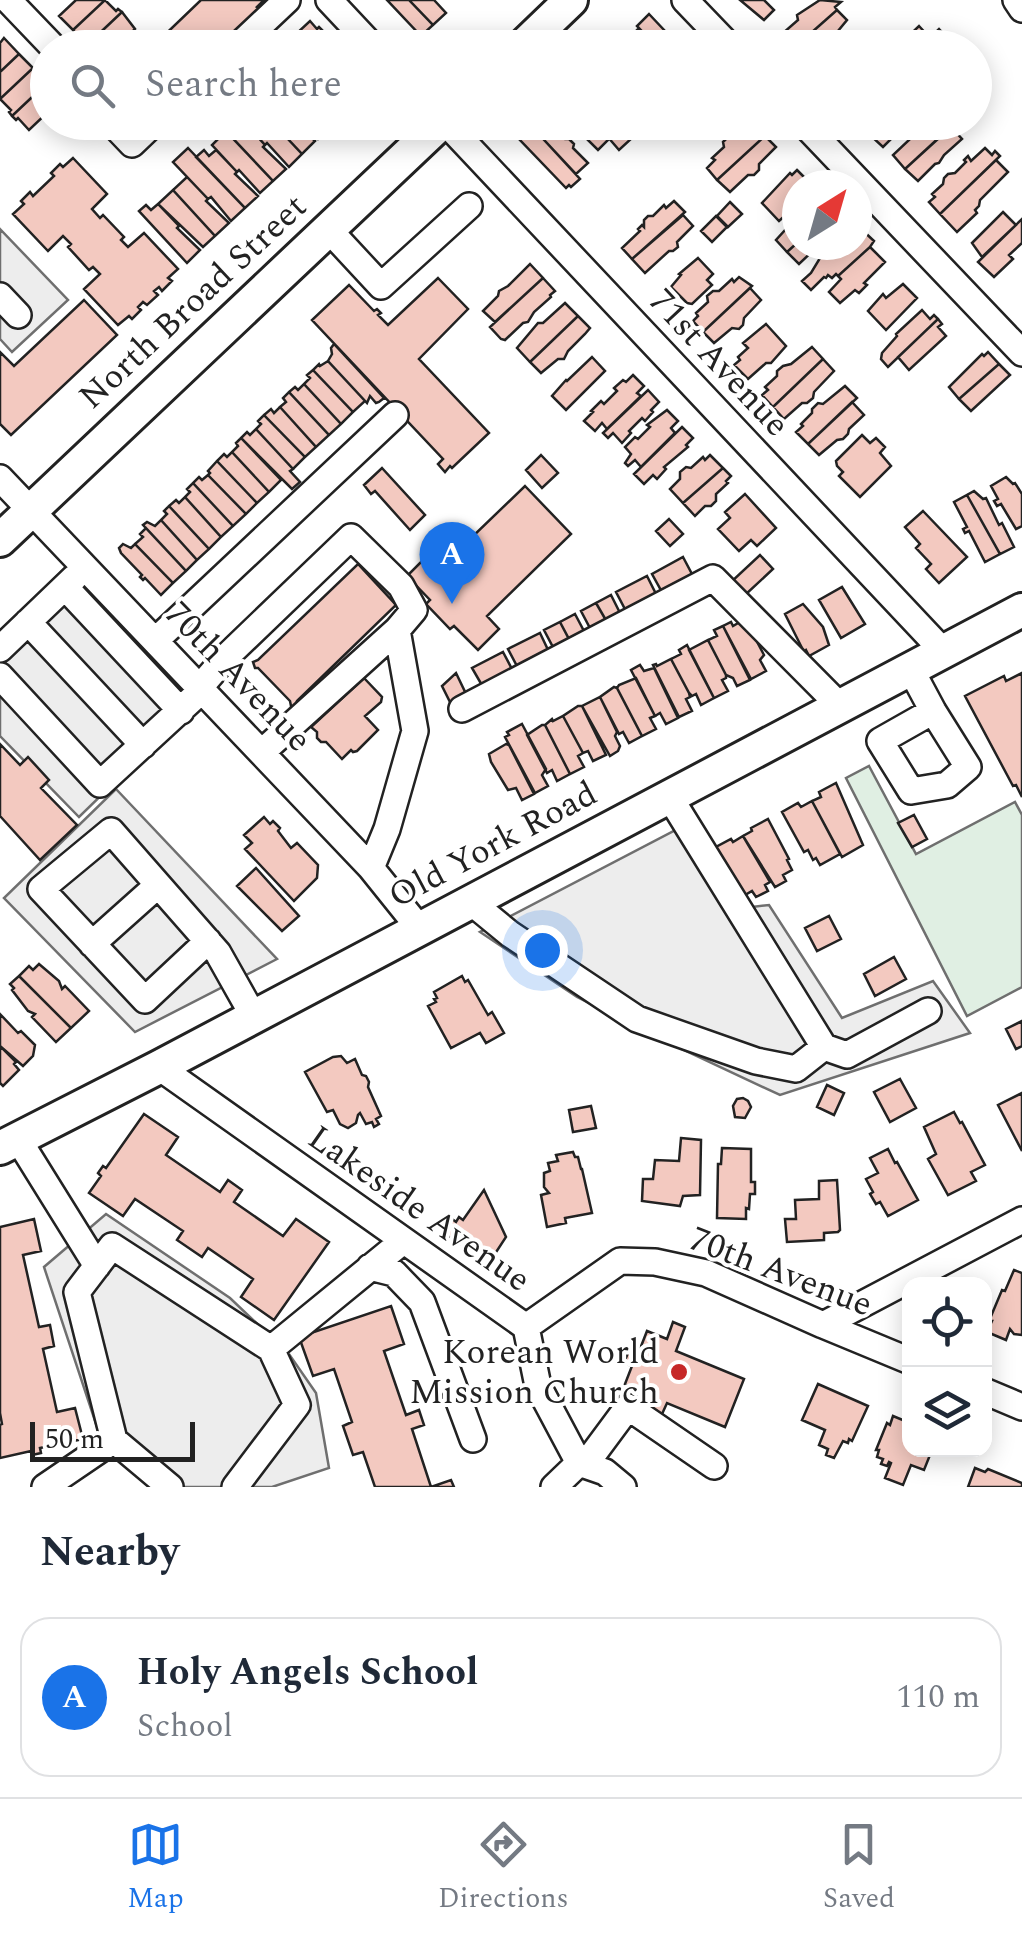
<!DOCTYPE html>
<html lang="en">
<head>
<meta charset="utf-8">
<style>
	:root { --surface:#fff; --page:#f6f6f7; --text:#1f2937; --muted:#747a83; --line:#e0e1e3; --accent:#1a73e8 }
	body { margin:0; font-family:Spectral,serif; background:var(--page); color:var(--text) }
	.controls { position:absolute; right:30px; bottom:30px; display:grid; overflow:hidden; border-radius:20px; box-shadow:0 5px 25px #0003 }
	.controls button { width:90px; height:90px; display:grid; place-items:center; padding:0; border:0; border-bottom:2px solid var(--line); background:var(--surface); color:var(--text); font:50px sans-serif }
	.compass { position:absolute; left:782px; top:170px; width:90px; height:90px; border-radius:50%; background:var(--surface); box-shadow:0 5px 25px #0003; rotate:37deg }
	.scale { position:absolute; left:30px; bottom:25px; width:165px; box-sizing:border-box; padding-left:10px; border:5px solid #222; border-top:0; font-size:28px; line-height:35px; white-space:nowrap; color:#222; -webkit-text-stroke:8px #fff; paint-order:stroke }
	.you { position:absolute; left:542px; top:950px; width:35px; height:35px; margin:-25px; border:8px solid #fff; border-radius:50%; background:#1a73e8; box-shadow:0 0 0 15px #1a73e833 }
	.badge { display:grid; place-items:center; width:65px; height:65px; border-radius:50%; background:var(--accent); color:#fff; font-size:32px; font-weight:700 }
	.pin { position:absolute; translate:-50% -82px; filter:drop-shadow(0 2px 5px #0008) }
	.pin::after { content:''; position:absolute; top:52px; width:35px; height:30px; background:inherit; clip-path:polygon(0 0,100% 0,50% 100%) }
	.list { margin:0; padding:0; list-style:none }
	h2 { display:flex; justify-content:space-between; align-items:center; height:130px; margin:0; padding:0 40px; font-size:42px }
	h2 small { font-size:32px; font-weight:400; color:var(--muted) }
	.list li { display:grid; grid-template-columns:65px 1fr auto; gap:30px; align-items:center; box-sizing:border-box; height:160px; margin:0 20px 20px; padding:0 20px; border:2px solid var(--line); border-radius:30px }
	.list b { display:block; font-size:38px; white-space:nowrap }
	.list p { margin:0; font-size:32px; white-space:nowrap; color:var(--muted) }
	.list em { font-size:32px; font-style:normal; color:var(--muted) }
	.icon { flex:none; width:55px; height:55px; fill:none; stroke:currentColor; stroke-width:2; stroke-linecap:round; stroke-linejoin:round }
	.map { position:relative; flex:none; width:1022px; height:1487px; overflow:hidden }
	.search { position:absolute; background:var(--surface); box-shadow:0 5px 25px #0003; left:30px; right:30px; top:30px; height:110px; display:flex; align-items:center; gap:25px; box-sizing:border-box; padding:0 35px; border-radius:55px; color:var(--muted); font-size:38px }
	.sheet { height:310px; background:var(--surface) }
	nav { display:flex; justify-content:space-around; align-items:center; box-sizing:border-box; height:140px; border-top:2px solid var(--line); background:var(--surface); font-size:28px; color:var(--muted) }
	nav a { display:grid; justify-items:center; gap:5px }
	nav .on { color:var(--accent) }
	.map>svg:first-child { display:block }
	.green { fill:#e0efe3; stroke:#6f6f6f; stroke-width:2.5 }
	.parking { fill:#ededed; stroke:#6f6f6f; stroke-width:2.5 }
	.building { fill:#f3c9c0; stroke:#222; stroke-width:2.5 }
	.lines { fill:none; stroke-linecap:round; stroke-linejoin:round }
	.minor-casing { stroke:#222; stroke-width:30 }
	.major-casing { stroke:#222; stroke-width:38 }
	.minor { stroke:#fff; stroke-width:25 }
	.major { stroke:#fff; stroke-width:32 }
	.poi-dot { fill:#c62828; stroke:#fff; stroke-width:4 }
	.labels { text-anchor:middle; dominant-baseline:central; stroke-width:8; stroke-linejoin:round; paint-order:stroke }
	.street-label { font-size:35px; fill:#222; stroke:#fff }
	.poi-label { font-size:35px; fill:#222; stroke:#fff; text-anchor:end }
</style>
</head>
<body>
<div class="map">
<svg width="1022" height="1487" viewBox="0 0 1022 1487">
	<rect width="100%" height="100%" fill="#fff"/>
	<path class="green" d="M869,766L916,854L1015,802L1022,815V987L967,1016L846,778Z"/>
	<path class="parking" d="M0,229L68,300L12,352L0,339Z
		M65,568L197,702L79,817L0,736V632Z
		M116,789L277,959L135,1032L4,898Z
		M693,821L744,908L769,905L842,1018L933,981L970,1033L780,1095L656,1037L577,997L480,932Z
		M106,1214L230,1298L289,1354L316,1393L329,1468L272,1487H172L99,1433L44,1267Z"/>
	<path class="building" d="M76,0H105L73,30L59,16Z
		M105,0L116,11L118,9L122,12L87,45L73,30Z
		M201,0H264L257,7L259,8L217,48H151Z
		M387,0H409L433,25L421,36Z
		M409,0H434L446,13L433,25Z
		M740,0H764L774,10L764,20Z
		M820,0L841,2L835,7L837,10L794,48H782L775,40L798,20L797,15Z
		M837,10L847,20L833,37L832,42L821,48H794Z
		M122,12L135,29L116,48H90L87,45Z
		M649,14L681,48H658L637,26Z
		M310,21L317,29L319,27L328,36L329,35L339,45L338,48H309L296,34Z
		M919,26L930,38L939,29L956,47L896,48Z
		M639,28L658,48H634L627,40Z
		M4,38L19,54L0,72V43Z
		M19,54L33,68L0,99V72Z
		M33,68L47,83L12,116L9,112L11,110L0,99Z
		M47,83L48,112L29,130L18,118L16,120L12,116Z
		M230,122H244L265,145L263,147L286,169L273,181L223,128Z
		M272,122L302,154L289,167L267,143L265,145L245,123Z
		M272,122H296L315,141L302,154Z
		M302,122H327L331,127L318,139Z
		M539,122H549L565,139H569L574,144L573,148L588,163L576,174L533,128Z
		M570,122H594L609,139L598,150L585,137H579L576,133V129Z
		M595,122H617L632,138L619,150Z
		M883,122H912L904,130L902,128L883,147L870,135Z
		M928,122H956L905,169L893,155Z
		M757,123L767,134L717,180L707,168L715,160L712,158L724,147L723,142L728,137H734L746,125L749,129Z
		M951,127L962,139L944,155L939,163L935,164L918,181L905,169Z
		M533,128L580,179L571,187L569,185L566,188L520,140Z
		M226,131L273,181L260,193L239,170L237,172L212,145Z
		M765,136L776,147L759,164V170L754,175H748L730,192L717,180Z
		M188,148L245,208L231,221L211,197L208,199L173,162Z
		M985,148L992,155L995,151L1000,156L940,214L929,202L935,197L932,194L943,184L944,178L948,174L955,173L966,162L964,160L968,156L971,161Z
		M204,150L209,156L216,150L237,172L235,174L258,196L245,208L196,157Z
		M73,158L107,194L92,209L100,218L103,215L124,237L121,240L128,247L144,233L178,269L168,278L172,281L162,291L159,287L154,291L158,295L147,305L143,302L138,307L141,310L132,319L129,316L118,325L84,289L100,274L93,267L89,270L68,247L71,244L63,236L48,251L13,214L24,204L21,201L30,192L33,196L54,176L51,173L60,164L63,167Z
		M996,160L1008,172L980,200L979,206L975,210L977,213L957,232L940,214Z
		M797,170L811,184L797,185V197L793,200L797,205L779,221L762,203L790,173L792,175Z
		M187,177L208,199L206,201L229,223L215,236L173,190Z
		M173,190L215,236L203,247L158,204Z
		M674,201L685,212L632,259L622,248L640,231L638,229L642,225L644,227V220L648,216H653L664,205L666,208Z
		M730,202L742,214L728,227L717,216Z
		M158,204L179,226L177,228L200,250L187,263L139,211L146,205L151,210Z
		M1003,212L1016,225L982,257L972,243Z
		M683,215L693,226L677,242L678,247L673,251H669L645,273L632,259Z
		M716,216L727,227L712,242L701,231Z
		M797,217V243L787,252L776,240Z
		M1022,219V243L1009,255L1013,259L994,277L978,262Z
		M859,227L874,241L870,247L838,276L836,274L832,278L828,275L826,278L824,277L811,290L802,281L811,273L820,258L833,245H857V229Z
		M797,243V245H819L799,264L787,252Z
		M870,247L885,262L864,283L867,285L859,293L855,290L840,303L829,292L841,279L838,276Z
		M698,258L713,274L707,280L712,285L692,304L687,303L671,287L681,275L679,274Z
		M530,264L543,278L495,322L483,311L498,296L499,291L508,286Z
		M739,277L752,286L703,332L693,321L698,316L696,313L708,302L707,296L713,291H719L732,279L734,282Z
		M438,278L468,309L419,359L489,433L452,468L450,466L445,472L438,464L443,459L312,320L349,285L374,311L377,309L381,313L378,315L388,325Z
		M543,278L555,291L550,295L551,297L534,312L528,322L523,323L505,340L501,339L490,327Z
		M903,284L917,298L886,330L868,311L883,294L886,298Z
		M750,288L761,300L744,318L743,325L739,329L732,328L714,343L703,332Z
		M84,300L117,335L11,435L0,424V352L14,366Z
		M565,303L578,316L530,362L517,348L538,323H543Z
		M922,310L930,319L934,315L938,319L888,367L881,359L882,353L897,336L896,334Z
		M578,316L590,328L585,334L568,351L564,359H558L541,373L530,362Z
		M938,319L942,324L938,327L946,336L909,370L898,357Z
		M766,324L786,346L771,363H766L748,379L734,365L740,360L738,357L748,348L743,343Z
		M334,344L384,398L379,402L376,403L370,396L367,403L328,361L332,354L331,348Z
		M812,347L823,359L773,407L762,395L768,390L765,387L777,376V371L783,366L791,364Z
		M988,352L999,364L959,399L949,387L982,354L984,356Z
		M592,357L605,371L566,410L552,396L566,380L567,381Z
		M823,359L834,371L814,392L813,398L807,403H802L784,419L773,407Z
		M328,361L365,401L353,412L313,370L319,364L320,366Z
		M999,364L1010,375L971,411L959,399Z
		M313,370L353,412L341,424L304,384L310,378L307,375Z
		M633,375L644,386L637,393L641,396L607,429L602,423L595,431L584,421L593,412L591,411L601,401L604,404L617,391L614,388L623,380L626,382Z
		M304,384L341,424L329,435L289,392L295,387L298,390Z
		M845,386L857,398L808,444L796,432L803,426L801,424L812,413V409L818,403L823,404Z
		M648,390L659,402L651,410L653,412L645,421L642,418L629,431L631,433L622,443L613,433L608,438L603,433Z
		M289,392L329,435L316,447L280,407L286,402L283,398Z
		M852,402L864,415L849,429L848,434L843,439L837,440L819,455L808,444Z
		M280,407L316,447L305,457L264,415L271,409L274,413Z
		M667,410L678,421L671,428L675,433L641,467L635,460L628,466L625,463L631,454L625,447L635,437L638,439L650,427L647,425Z
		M264,415L305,457L293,469L256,429L261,424L258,421Z
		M682,427L693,438L686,445L688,447L664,467L666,469L657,479L653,475L644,484L634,474Z
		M256,429L293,469L290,471L300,482L292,489L241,438L247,432L250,435Z
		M862,435L870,443L876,438L885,447L880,453L891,466L860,497L839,476L843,472L837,466L836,461Z
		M241,438L281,480L269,492L232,452L238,446L236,443Z
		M232,452L269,492L257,503L217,461L224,454L227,457Z
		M541,455L558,473L542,488L526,470Z
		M710,455L723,468L683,503L670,489L680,479V472L686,467L691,468L703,457L705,460Z
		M217,461L257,503L246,514L208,475L210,473L208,471Z
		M382,468L425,515L410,530L375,491L371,494L364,485Z
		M723,468L731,476L726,481L728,483L716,494V501L711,506H705L695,516L683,503Z
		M208,475L246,514L233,526L193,483L199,477L202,480Z
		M1006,477L1013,484L1015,483L1022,494V526L1016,529L1001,504L997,506L994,501L998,499L991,486Z
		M193,483L233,526L221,537L185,497L190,492L187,489Z
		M525,486L571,534L487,616L499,629L478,650L454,626L450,629L426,604L430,600L407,576L428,555L441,567Z
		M974,491L983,499L986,498L999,525L1002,523L1014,547L1000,554L967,495Z
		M745,494L776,528L757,546L751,540L739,551L718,529L730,518L725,512Z
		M967,495L1000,554L985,562L969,531L965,533L963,529L967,527L954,502Z
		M185,497L221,537L209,549L169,506L176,500L179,503Z
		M169,506L209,549L197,560L161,520L167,514L164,511Z
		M923,511L967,557L939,583L926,569L931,564L916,548L920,544L905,527Z
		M669,519L683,534L670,546L656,531Z
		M161,520L197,560L186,571L143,525L147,522L155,526Z
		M146,528L186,571L173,583L135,544L143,537L140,534Z
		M123,544L131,548L135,544L173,583L161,595L145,578L143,580L140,577L142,575L121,553L119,548Z
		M760,555L773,569L744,596L731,582Z
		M683,557L693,576L662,592L652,574Z
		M358,564L396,605L297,701L295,707L291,706L290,701L258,668H255L253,662L258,660Z
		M647,576L657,596L626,611L616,592Z
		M842,587L865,624L841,638L819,600Z
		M611,595L621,615L607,622L596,603Z
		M596,603L607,622L591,630L581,611Z
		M803,604L823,627L829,645L809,656L806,650L804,652L785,614Z
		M575,614L585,633L570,641L560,622Z
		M745,619L764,655L760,660L766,671L751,679L723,626L731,622L733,626Z
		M560,622L570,641L554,649L544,630Z
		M723,626L750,680L737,686L733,678L726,675L708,640L717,636L714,630Z
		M540,633L549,652L518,668L508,649Z
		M708,640L726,675V678L722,680L728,691L714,698L689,650Z
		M687,645L714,698L701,705L696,694L692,696L689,693L671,659L681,654L679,650Z
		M503,652L513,671L483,687L472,668Z
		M671,659L689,693L690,697L686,699L692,711L679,717L653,665L656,664L657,666Z
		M640,665L644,671L654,668L678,718L666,724L660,713L655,716L631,670Z
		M456,673L468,698L452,706L442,686Z
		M1022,673V797L1016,785L1013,786L965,696L1004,676L1006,681Z
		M364,678L382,697L381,702L365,716L378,730L357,751L353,752L351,750L342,759L326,742H321L317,738V732L311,727Z
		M636,678L655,716L650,718L656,729L642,736L617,688L619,685Z
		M614,687L617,688L642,736L629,743L623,732L619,734L600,697Z
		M600,697L617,732L615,736L620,746L618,751L610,756L582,706Z
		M578,706H582L606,755L593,761L588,751L583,753L563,716Z
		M563,716L583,753L578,756L584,767L570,774L545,725L552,719L553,721Z
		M522,724L546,769L542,775L548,786L535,793L505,737L509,735L507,732Z
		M542,725H545L570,774L557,781L552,770L547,773L527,735Z
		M0,744L20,765L28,757L49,780L41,788L77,825L40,860L0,816Z
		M506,744L509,745L534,794L522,800L516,788L508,790L491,762L489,754Z
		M836,783L863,845L842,857L812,801L821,797L819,792Z
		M812,801L840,854L820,865L816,858L813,860L808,850L804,852L782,812L798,803L801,807Z
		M914,815L927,839L912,847L898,823Z
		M264,817L270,824L273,821L280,828L278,831L291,848L297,843L318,865L317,878L294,901L245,849L252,843L244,835Z
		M768,819L789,859L787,860L792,870L783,875L786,881L775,887L743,836L752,831L751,828Z
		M743,836L770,882L765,885L768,891L756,897L752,891L745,895L739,885L736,887L714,848L731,839L733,842Z
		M256,868L299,916L282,931L237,886Z
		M829,916L841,939L817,951L805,928Z
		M894,957L906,979L875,996L864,974Z
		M39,964L59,981L62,989L65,986L89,1011L71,1028L19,976L29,966L33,970Z
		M19,976L71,1028L56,1042L32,1017L35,1014L28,1011L12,990L14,988L10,984Z
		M462,976L465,982L468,980L488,1015L492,1012L504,1033L486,1043L480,1033L451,1048L428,1006L436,1002L434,999L437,998L434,992Z
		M0,1014L18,1033L21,1031L35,1045L33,1056L23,1066L0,1046Z
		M1022,1021V1046L1016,1049L1006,1029Z
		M0,1046L16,1062L14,1064L19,1070L3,1086L0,1083Z
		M341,1056L347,1063L355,1059L362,1075L366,1076L369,1082L368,1087L381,1116L376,1119L379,1124L374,1127L372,1122L366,1124L360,1113L358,1115L356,1123L348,1128L340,1124L333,1110L327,1112L305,1072L333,1057Z
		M900,1079L916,1108L890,1122L874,1092Z
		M827,1085L844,1093L834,1115L817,1107Z
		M1022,1093V1151L998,1105Z
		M743,1098L748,1101L751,1107L745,1118L735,1117L733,1106L737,1099Z
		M591,1106L596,1128L573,1132L569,1110Z
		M954,1112L960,1123L962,1122L985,1165L971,1172L976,1181L948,1195L928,1159L936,1154L924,1127Z
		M144,1114L178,1137L166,1155L220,1192L228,1180L242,1190L234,1202L283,1236L296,1219L329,1242L274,1320L241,1297L253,1279L208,1248L202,1257L177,1240L183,1231L135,1199L123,1216L89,1193L101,1176L98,1173L103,1166L106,1168Z
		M681,1138L701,1140L700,1195L683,1196L680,1206L642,1201L643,1179H653L655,1160L679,1161Z
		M722,1148L751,1149V1182H755V1194H750L749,1209L746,1208V1219L717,1218L718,1164H721Z
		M888,1149L895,1163L897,1162L918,1200L888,1216L880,1202L876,1204L870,1194L873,1192L866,1179L878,1173L870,1158Z
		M573,1152L575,1157H578L581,1169H582L592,1213L565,1218L566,1223L547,1227L541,1195L549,1193L544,1187V1173L550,1171L548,1163L558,1161L556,1155Z
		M837,1180L840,1230L838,1232L824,1233V1240L787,1242L785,1219H796L795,1200L819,1199V1181Z
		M484,1190L506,1237L489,1263L442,1232L451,1218L456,1222L459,1217L463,1220Z
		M34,1219L41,1251L23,1255L39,1327L50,1325L54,1346L43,1349L57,1412L75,1408L83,1439L40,1448L41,1453L32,1455L31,1451L0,1458V1425L2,1424L0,1413V1227Z
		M1014,1270L1022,1273V1335L1014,1334L1010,1329L1006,1340L987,1332L992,1321H989L1002,1290L1005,1291Z
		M391,1306L404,1344L384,1351L406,1415L419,1410L424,1425L412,1429L431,1487L451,1480L454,1487H375L363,1452L353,1455L343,1426L352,1422L334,1369L313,1376L299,1337Z
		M673,1322L685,1327L676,1351L744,1379L725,1427L667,1403L662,1414L639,1404L644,1391L625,1384L632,1366L624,1363L631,1345L640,1349L647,1331L667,1339Z
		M818,1384L868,1406L852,1441L849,1439L848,1443L843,1441L834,1458L826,1455L828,1449L819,1445L825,1430L802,1420Z
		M893,1416L910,1423L907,1432L910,1433V1450H932L924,1470L911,1465L903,1485L885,1478L891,1463L889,1462L887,1466L881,1464L883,1459L877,1457L879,1450H876L887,1423L890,1425Z
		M975,1468L985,1472L988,1469L1022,1483V1487H968Z"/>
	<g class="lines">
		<g class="minor-casing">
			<path id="minor" d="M8,0L54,48
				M329,0L374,48
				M685,0L731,48
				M1016,0L1022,9
				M236,48L287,0
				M111,122L132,144L155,122
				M445,122L943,651
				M802,122L1022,353
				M329,230L381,286L469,206
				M0,296L18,315
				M0,478L371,868L420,929
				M65,587L181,711
				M28,622L143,745
				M155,641L395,415
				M0,649L74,578
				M910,668L933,711L968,767L947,785L911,791L880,741L933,711
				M0,676L100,784L202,690
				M200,687L226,657L351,537L401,586L414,610L397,630L415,731L387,829L371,868
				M462,709L713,578L840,706
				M262,752L397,630
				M471,902L510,934L637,1019L756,1061L796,1069L824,1047L669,796
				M208,941L145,1000L41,889L111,831L218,953L254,1017
				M92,944L158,885
				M824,1047L847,1055L928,1011
				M159,1067L526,1327L538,1386L579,1463L605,1472L623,1487
				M18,1139L97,1266
				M370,1267L394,1273L422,1302L473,1439
				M823,1325L1022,1220
				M526,1327L620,1261L655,1262L706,1273L823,1325L910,1361
				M984,1391L1022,1407
				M114,1440L170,1487
				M585,1465L628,1407L714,1466
				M45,1487L114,1440L77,1292L112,1246L271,1349L403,1241
				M235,1487L297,1405L271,1349
				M554,1487L579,1463"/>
		</g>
		<g class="major-casing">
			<path id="major" d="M521,48L571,0
				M0,540L442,122
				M0,1148L159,1067L1022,610"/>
		</g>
		<use href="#minor" class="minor"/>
		<use href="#major" class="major"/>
	</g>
	<circle class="poi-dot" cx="679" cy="1372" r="10"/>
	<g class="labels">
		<g class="street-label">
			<text transform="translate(193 302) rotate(-43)">North Broad Street</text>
			<text transform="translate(719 363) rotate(47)">71st Avenue</text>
			<text transform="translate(238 677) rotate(46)">70th Avenue</text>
			<text transform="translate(493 845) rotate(-28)">Old York Road</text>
			<text transform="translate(419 1209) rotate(35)">Lakeside Avenue</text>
			<text transform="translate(781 1272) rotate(21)">70th Avenue</text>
		</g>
		<g class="poi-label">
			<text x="659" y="1352">Korean World<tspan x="659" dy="40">Mission Church</tspan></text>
		</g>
	</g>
</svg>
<div class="controls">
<button><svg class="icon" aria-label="locate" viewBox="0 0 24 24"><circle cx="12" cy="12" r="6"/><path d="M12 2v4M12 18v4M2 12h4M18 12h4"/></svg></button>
<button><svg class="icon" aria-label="layers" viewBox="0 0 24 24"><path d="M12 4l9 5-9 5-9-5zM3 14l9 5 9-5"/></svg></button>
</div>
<svg class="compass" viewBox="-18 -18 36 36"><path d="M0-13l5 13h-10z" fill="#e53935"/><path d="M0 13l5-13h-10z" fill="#747a83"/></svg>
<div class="scale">50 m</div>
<div class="you"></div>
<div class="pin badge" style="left:452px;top:604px">A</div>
<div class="search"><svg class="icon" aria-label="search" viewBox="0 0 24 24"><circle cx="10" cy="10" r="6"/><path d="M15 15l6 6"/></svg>Search here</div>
</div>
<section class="sheet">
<h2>Nearby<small></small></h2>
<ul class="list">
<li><span class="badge">A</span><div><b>Holy Angels School</b><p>School</p></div><em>110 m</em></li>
</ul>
</section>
<nav>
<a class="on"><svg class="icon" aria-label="map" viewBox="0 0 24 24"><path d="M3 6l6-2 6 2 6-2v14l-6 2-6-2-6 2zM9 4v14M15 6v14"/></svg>Map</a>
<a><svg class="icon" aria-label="directions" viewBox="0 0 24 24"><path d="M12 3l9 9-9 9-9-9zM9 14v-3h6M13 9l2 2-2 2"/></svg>Directions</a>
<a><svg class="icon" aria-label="saved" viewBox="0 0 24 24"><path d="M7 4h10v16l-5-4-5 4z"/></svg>Saved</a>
</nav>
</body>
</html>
